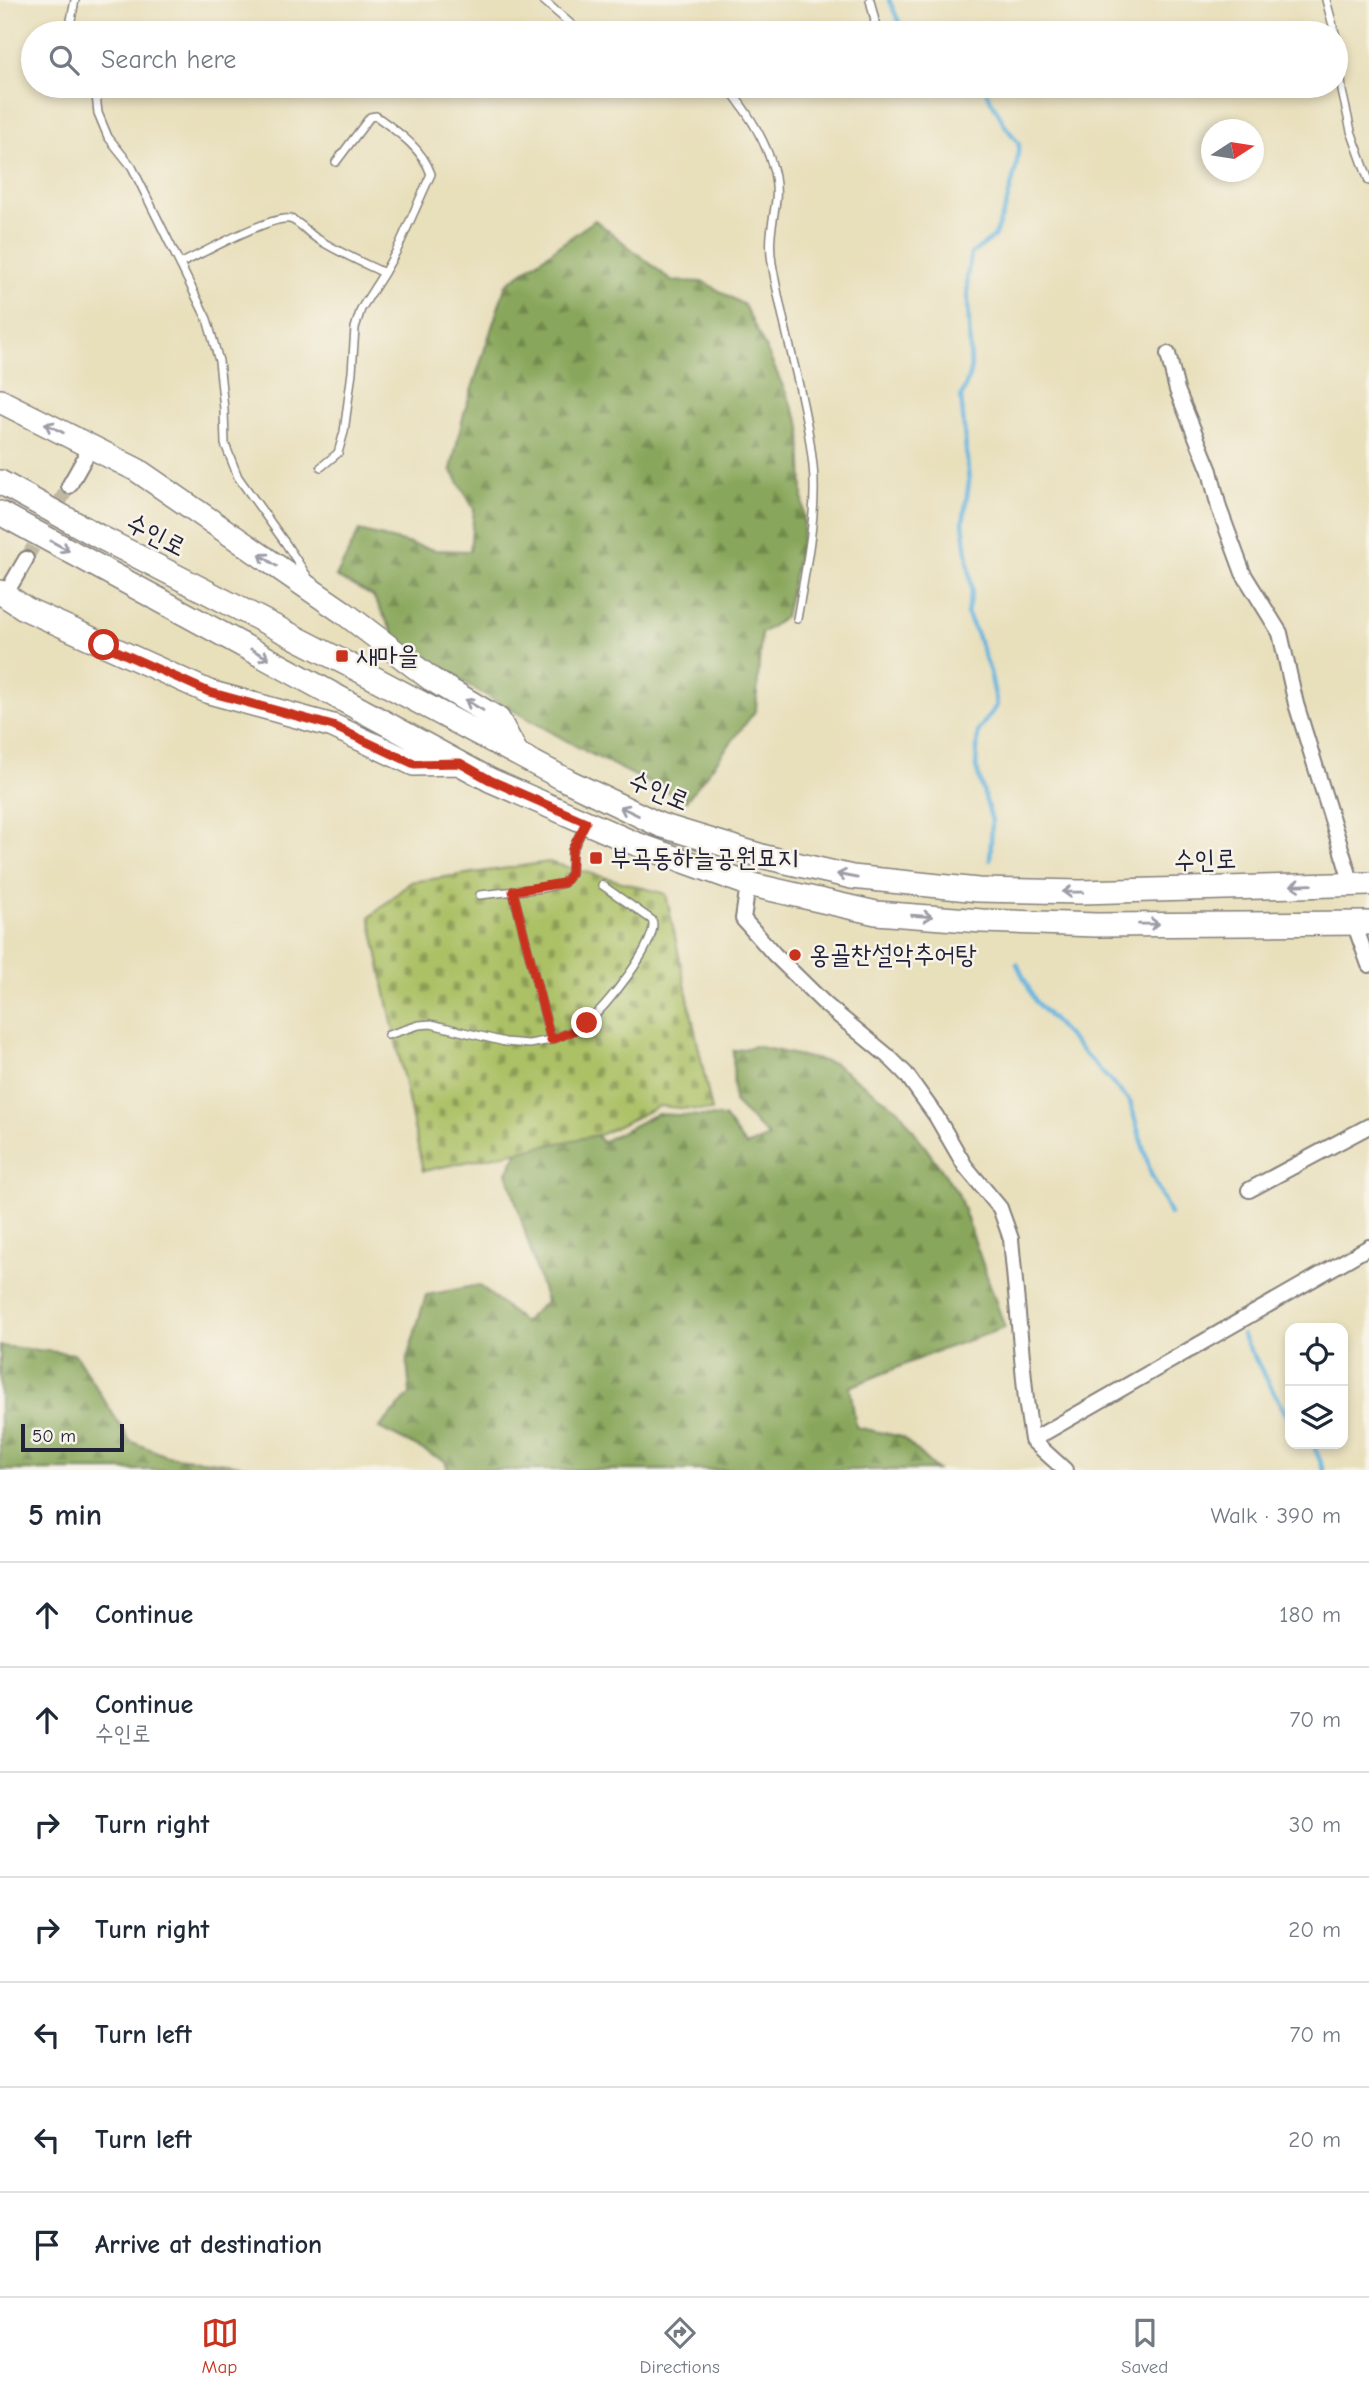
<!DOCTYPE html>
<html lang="en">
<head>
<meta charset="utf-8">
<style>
	:root { --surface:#fff; --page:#f6f6f7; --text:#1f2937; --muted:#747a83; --line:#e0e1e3; --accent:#c8321e }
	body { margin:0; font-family:"Comic Neue","Poor Story",sans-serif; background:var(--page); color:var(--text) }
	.controls { position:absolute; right:21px; bottom:21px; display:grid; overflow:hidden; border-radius:14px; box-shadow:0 4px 10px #0003 }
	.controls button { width:63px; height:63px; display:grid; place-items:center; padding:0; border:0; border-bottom:2px solid var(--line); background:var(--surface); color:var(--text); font:35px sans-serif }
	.compass { position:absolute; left:1201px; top:119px; width:63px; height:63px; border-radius:50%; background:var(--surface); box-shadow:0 4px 10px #0003; rotate:78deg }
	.scale { position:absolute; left:21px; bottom:18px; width:103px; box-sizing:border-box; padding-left:7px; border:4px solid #22223b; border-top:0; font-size:19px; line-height:24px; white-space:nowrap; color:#22223b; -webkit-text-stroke:5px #f7f3e8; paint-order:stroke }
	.stop { position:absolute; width:21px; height:21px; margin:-16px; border:5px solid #c8321e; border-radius:50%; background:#fff }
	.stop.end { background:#c8321e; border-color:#fff; box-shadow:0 2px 7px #0008 }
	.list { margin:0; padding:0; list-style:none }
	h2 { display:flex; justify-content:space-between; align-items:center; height:91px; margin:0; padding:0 28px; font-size:30px }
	h2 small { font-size:23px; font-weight:400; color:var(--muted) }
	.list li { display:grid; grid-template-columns:46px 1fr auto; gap:21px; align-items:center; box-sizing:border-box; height:105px; padding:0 28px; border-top:2px solid var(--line) }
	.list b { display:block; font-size:26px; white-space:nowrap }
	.list p { margin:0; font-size:23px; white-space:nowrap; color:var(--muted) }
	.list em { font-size:23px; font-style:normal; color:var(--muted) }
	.icon { flex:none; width:38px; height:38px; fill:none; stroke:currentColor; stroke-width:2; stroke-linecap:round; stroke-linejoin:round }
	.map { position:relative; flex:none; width:1369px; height:1470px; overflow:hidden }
	.search { position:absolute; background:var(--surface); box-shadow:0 4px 10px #0003; left:21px; right:21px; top:21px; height:77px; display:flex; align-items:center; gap:18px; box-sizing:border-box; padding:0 24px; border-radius:38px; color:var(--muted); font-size:26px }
	.sheet { height:826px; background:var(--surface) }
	nav { display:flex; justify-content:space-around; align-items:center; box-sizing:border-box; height:98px; border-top:2px solid var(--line); background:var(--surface); font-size:19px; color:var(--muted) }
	nav a { display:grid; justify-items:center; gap:4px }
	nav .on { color:var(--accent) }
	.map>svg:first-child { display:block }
	.forest { fill:url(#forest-firs); stroke:#56644b; stroke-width:2 }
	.cemetery { fill:url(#cemetery-stones); stroke:#677250; stroke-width:2 }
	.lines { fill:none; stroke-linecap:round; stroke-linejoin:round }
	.stream { stroke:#63b4de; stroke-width:4.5 }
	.street-tunnel { stroke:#c0b9a1; stroke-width:14; stroke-dasharray:14 7; stroke-linecap:butt }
	.lane-casing { stroke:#85807b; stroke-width:10 }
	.street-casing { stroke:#85807b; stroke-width:18 }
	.primary-casing { stroke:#85807b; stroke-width:26 }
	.lane { stroke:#fff; stroke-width:7 }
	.street { stroke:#fff; stroke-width:14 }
	.primary { stroke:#fff; stroke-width:23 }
	.oneway { stroke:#9c9ca7 }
	.route { stroke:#c8321e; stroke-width:9 }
	.poi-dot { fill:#c8321e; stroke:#f7f3e8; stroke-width:2.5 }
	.labels { text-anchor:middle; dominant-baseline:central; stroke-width:5; stroke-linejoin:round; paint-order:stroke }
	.street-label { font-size:26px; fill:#22223b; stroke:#f7f3e8 }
	.poi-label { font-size:26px; fill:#22223b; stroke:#f7f3e8; text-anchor:start }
</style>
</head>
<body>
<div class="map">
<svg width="1369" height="1470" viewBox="0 0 1369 1470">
	<defs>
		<pattern id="forest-firs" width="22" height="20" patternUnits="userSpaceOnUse" patternTransform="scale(1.75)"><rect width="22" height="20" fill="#89a75b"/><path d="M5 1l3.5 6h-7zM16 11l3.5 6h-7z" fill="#70884c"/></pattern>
		<pattern id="cemetery-stones" width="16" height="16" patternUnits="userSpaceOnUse" patternTransform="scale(1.75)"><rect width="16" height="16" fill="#acc166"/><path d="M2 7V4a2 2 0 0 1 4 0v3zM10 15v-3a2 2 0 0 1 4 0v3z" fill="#8c9c55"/></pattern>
	</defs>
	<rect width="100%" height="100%" fill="#f7f3e8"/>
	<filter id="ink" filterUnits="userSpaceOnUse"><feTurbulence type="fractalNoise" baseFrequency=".0143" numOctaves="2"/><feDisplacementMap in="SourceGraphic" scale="14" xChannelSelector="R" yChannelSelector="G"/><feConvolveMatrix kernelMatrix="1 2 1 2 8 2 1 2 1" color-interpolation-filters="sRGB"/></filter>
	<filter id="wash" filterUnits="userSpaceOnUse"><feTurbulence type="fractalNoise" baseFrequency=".00686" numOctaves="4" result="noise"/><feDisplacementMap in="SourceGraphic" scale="28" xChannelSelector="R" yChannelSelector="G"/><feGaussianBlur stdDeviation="1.57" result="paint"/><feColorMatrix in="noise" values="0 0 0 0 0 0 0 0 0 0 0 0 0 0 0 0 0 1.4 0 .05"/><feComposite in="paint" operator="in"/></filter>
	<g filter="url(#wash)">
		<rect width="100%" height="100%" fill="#e8dfbb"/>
		<path class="forest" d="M595,220L672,281L704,282L744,305L767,351L801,426L804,528L785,617L761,634L756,710L686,801L585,751L480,692L398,642L373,596L336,577L359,531L435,550L470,551L474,509L451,469L464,413L506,284Z
			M755,1046L833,1063L899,1110L958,1193L1005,1328L935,1352L850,1387L856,1427L902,1437L937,1470H448L445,1461L379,1428L410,1394L407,1359L426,1295L479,1285L523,1322L546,1302L507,1172L536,1119L583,1120L602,1142L656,1114L724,1117L746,1146L769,1137L734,1102L733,1051Z
			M0,1346L75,1354L130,1441L167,1456L235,1464L257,1470H0Z"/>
		<path class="cemetery" d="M549,862L666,894L712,1111L659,1106L602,1134L423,1171L370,917L411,882Z"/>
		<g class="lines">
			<path class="stream" d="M889,0L904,33
				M983,86L1006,127L1019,144L1016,168L1006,206L994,237L971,254L967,277L971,372L961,397L969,482L963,523L972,590L967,613L977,635L990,672L997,705L978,731L976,767L992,821L990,860
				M1017,964L1035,1001L1130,1102L1151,1174L1170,1214
				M1242,1335L1290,1421
				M1313,1444L1324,1470"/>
		</g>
	</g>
	<g filter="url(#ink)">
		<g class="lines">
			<path class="street-tunnel" d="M26,559L69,486"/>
			<g class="lane-casing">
				<path id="lane" d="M543,0L581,33
					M1326,0L1338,44L1342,91L1351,131L1369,181
					M75,33L71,20L75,0
					M863,33L872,28L875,21L870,0
					M95,86L98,113L108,137L132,167L207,319L219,361L224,409L225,444L238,477L286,544L309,579
					M727,86C750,115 780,160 776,200C773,223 768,239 772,263C783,331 806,397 813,466C818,513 805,572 797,619
					M733,94L757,86
					M180,264C201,254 271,215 290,219C299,221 308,233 316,238C338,252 361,262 384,273L397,250L431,174C422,148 398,132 376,116L370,117L336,162
					M321,467L338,453L344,432L352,372L355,328L361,309L384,273
					M513,891L551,1040C563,1035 575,1031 586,1023C603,1011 661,940 652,920L602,885
					M480,895L543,888L564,883L571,873L572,851L584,826
					M388,1035L419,1025L431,1024L505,1042L529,1044L551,1040"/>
			</g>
			<g class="street-casing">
				<path id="street" d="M1168,354L1177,390L1210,471L1219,508L1243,573L1280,633L1296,704L1352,884
					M69,486L91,447
					M5,595L26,559
					M748,884L743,919L774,954L826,1005L889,1057L906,1074L936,1116L965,1166L1000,1208L1011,1239L1026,1400L1032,1440
					M1354,923L1369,965
					M1249,1190L1369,1126
					M1065,1470L1032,1440L1369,1247"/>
			</g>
			<g class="primary-casing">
				<path id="primary" d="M0,401L137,470L343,612L431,679L498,719L517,754
					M0,482L98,536L357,669L568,781L660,825L765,857L852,877L978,890L1081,892L1369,884
					M0,513L490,780L631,842L748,884L876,913L982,921L1096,925L1369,923
					M0,592L26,609L209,692L333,726L414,764L458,763"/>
			</g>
			<use href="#lane" class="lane"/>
			<use href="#street" class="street"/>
			<use href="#primary" class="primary"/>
		</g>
		<defs><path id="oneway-shaft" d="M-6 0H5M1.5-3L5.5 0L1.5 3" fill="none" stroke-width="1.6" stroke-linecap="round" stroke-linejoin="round" transform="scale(1.75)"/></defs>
		<g class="oneway">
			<use href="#oneway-shaft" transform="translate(54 428) rotate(-153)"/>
			<use href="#oneway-shaft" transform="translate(60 546) rotate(28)"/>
			<use href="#oneway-shaft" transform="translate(268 560) rotate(-145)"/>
			<use href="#oneway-shaft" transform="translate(260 654) rotate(28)"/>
			<use href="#oneway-shaft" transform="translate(474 705) rotate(-149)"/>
			<use href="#oneway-shaft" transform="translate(629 811) rotate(-154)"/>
			<use href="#oneway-shaft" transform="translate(847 876) rotate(-169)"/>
			<use href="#oneway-shaft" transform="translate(1301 885) rotate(178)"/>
			<use href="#oneway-shaft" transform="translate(1073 892) rotate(-179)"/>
			<use href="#oneway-shaft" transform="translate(922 916) rotate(4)"/>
			<use href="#oneway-shaft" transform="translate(1149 924) rotate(-1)"/>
		</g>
	</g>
	<g class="lines" filter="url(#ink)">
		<path class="route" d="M104,645L209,692L333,726L414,764L460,763L490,780L586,822L572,850L571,873L564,883L513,891L551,1040L571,1032L587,1023"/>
	</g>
	<g class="poi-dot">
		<rect x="335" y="649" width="14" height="14" rx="3.5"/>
		<rect x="589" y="851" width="14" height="14" rx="3.5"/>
		<circle cx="795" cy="955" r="7"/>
	</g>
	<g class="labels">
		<g class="street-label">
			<text transform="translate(156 535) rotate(27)">수인로</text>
			<text transform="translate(659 791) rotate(23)">수인로</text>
			<text transform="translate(1205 860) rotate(-2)">수인로</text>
		</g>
		<g class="poi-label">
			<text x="356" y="656">새마을</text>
			<text x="610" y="858">부곡동하늘공원묘지</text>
			<text x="809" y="955">옹골찬설악추어탕</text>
		</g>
	</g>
</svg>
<div class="controls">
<button><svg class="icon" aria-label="locate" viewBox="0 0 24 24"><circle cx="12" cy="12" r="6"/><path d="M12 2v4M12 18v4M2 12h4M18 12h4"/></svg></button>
<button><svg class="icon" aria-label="layers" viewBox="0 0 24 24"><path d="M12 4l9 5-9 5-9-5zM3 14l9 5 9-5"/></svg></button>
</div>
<svg class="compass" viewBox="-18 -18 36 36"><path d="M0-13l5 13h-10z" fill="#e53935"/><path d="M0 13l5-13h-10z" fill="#747a83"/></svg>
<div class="scale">50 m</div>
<div class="stop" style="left:104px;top:645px"></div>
<div class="stop end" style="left:587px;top:1023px"></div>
<div class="search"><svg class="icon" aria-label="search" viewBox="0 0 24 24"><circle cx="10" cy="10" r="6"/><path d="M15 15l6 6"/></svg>Search here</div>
</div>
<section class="sheet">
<h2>5 min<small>Walk · 390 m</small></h2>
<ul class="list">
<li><svg class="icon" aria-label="ahead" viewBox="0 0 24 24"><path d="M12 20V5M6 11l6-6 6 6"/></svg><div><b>Continue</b></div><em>180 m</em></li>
<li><svg class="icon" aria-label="ahead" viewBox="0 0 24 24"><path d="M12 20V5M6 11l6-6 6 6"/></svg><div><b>Continue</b><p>수인로</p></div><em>70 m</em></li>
<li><svg class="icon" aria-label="right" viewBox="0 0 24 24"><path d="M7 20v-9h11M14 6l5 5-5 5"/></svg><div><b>Turn right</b></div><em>30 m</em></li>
<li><svg class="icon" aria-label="right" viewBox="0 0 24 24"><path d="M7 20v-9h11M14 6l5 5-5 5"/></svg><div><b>Turn right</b></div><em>20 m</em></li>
<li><svg class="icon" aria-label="left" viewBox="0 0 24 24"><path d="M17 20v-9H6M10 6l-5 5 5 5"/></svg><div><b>Turn left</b></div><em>70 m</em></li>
<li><svg class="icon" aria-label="left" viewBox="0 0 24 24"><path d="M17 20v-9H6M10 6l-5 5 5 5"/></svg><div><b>Turn left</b></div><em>20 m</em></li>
<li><svg class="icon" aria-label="arrive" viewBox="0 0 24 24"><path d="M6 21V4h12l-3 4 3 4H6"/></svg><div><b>Arrive at destination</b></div></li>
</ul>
</section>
<nav>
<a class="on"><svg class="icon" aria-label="map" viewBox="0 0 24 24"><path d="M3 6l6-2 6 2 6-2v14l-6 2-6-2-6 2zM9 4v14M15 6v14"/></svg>Map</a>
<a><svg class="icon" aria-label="directions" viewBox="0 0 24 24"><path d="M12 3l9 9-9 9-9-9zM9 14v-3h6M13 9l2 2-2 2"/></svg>Directions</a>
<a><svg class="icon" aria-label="saved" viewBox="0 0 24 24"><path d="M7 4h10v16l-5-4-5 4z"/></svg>Saved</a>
</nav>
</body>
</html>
